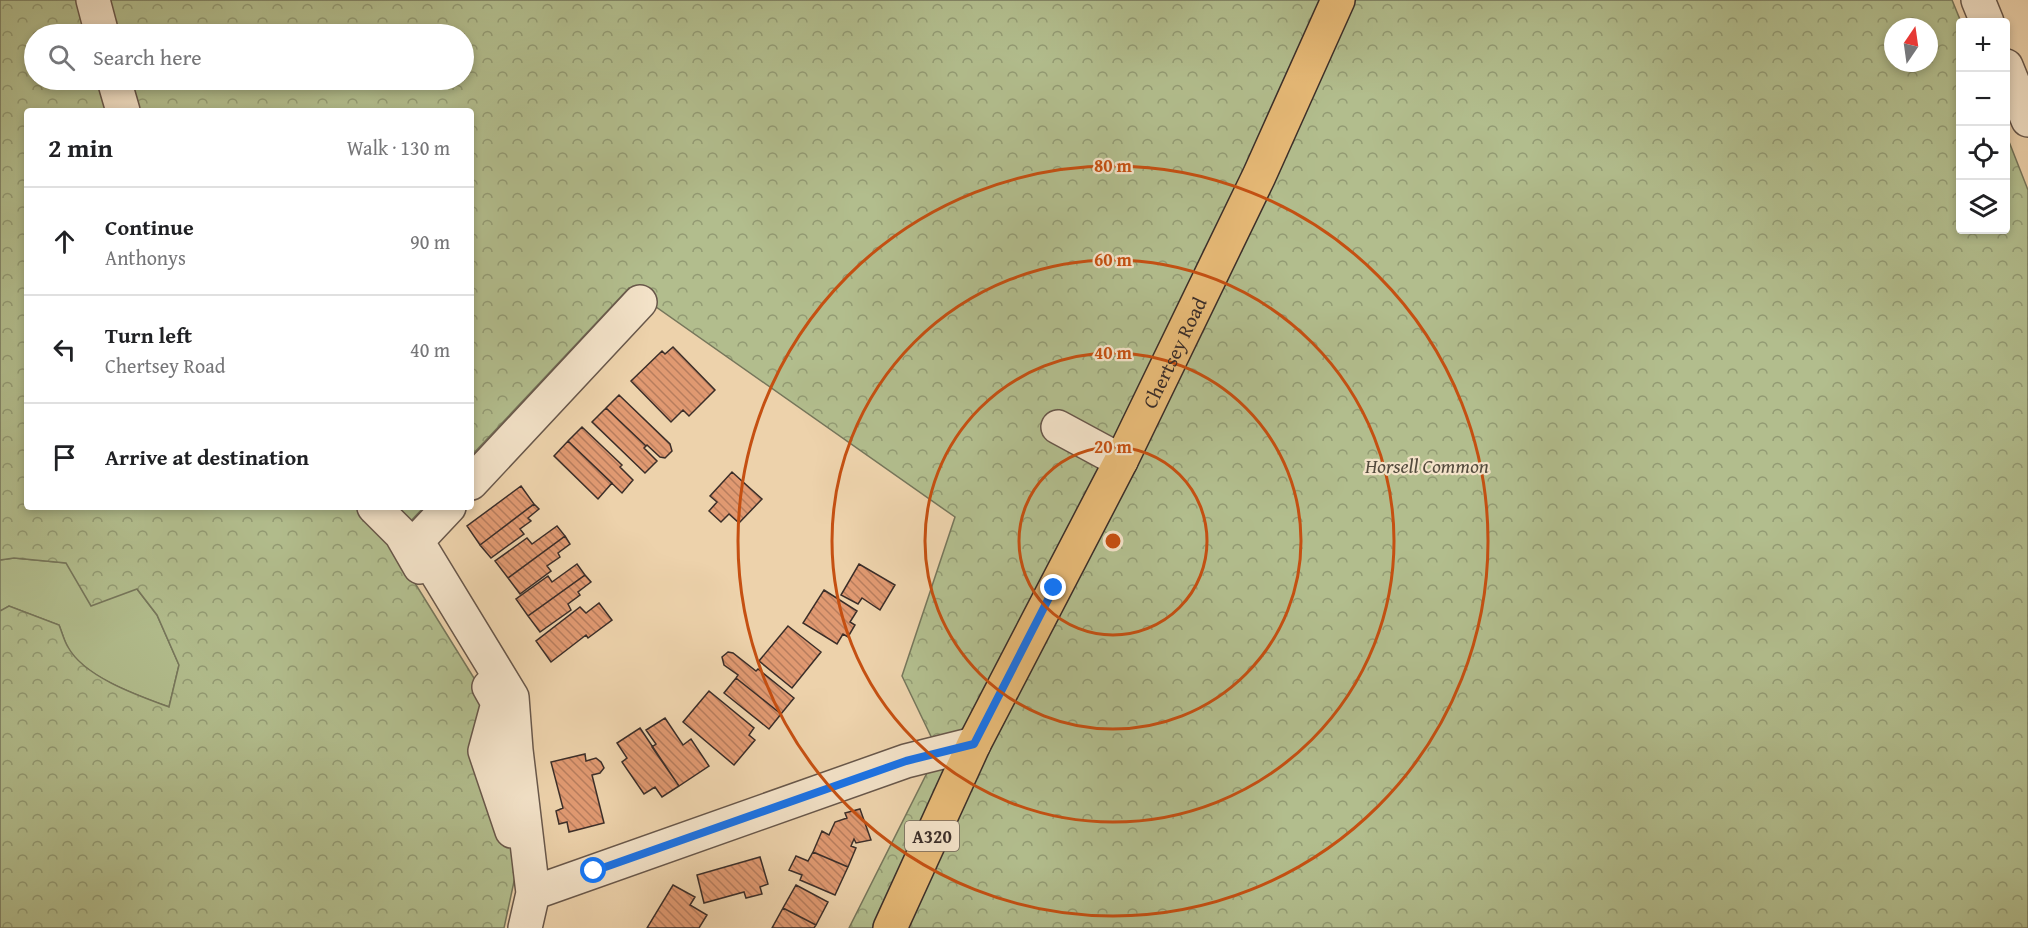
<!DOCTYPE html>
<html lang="en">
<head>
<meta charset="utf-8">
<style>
	:root { --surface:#fff; --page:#f6f6f6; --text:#202124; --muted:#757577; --line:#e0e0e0 }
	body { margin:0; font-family:"Gentium Book Plus",serif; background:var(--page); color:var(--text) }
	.controls { position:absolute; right:18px; top:18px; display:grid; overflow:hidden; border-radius:6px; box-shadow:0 3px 9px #0003 }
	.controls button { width:54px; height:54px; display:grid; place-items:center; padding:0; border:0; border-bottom:2px solid var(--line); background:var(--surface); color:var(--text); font:30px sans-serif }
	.compass { position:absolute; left:1884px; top:18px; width:54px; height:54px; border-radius:50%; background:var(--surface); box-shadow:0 3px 9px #0003; rotate:13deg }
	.stop { position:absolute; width:18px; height:18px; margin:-14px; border:4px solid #1a73e8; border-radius:50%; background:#fff }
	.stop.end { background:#1a73e8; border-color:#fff; box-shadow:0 2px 6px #0008 }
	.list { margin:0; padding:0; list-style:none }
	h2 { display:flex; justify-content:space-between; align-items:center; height:78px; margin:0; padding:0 24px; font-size:26px }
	h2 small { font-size:20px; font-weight:400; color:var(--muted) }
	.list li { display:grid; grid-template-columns:39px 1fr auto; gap:18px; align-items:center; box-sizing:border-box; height:108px; padding:0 24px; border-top:2px solid var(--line) }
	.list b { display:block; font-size:22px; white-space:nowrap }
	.list p { margin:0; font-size:20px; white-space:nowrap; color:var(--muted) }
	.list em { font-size:20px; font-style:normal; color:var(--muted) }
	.icon { flex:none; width:33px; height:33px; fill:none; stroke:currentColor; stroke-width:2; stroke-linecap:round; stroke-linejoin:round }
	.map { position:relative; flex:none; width:2028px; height:928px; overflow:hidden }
	.search { position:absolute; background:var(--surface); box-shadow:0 3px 9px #0003; left:24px; top:24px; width:450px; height:66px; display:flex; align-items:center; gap:15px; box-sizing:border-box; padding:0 21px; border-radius:33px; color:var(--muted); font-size:22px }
	.panel { position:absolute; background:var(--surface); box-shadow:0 3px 9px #0003; left:24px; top:108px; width:450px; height:402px; border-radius:6px }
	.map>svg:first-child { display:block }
	.green { fill:#b2bd8d; stroke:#76765b; stroke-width:1.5 }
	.forest { fill:url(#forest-crowns); stroke:#76765b; stroke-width:1.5; fill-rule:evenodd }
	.building { fill:url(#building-back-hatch); stroke:#3b2e29; stroke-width:1.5 }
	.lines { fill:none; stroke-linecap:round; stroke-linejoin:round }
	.minor-casing { stroke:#68574a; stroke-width:36 }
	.major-casing { stroke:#3b2e29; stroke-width:36 }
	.minor { stroke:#f3e2c8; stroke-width:33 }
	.major { stroke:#e6b976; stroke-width:33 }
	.route { stroke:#1a73e8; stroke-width:8 }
	.ring { fill:none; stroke:#c55012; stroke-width:3 }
	.labels { text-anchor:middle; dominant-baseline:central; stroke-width:4.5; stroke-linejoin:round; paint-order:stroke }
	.shield { fill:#f3e2c8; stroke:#726459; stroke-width:1.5 }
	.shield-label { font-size:18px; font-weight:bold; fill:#3b2e29 }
	.street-label { font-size:20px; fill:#3b2e29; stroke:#f3e2c8 }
	.park-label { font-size:20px; font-style:italic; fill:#534b3d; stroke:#f3e2c8 }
	.centre { fill:#c55012; stroke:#f3e2c8; stroke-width:3 }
	.ring-label { font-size:18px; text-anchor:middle; font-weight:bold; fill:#c55012; stroke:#f3e2c8; stroke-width:4.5; stroke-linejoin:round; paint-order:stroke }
</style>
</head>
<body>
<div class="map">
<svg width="2028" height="928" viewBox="0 0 2028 928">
	<defs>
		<pattern id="forest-crowns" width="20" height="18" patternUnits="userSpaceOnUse" patternTransform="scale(1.5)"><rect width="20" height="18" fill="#b2bd8d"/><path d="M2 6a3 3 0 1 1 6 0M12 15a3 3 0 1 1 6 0" fill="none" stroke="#929a73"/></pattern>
		<pattern id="building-back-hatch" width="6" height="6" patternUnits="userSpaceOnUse" patternTransform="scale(1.5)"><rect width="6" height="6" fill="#e09971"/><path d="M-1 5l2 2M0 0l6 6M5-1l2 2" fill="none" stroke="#b77d5d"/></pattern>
	</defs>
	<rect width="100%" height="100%" fill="#edd2ab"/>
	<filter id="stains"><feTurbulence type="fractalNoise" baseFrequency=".00333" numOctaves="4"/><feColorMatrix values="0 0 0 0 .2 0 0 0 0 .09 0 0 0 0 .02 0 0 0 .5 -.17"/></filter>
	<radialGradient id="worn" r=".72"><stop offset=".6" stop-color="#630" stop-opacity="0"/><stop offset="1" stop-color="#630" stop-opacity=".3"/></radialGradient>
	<path class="green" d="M14,558L67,563L137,589L157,615L179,665L169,707C139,696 84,677 68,648C64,641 62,632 59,625L9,606L0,611V560Z"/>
	<path class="forest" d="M0,0H1952L1961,22L1960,230H2006V134L2028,190V928H849L938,751L902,676L955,517L629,288L471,456V111H27V507H424L390,543L492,707L518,863L504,928H0V611L9,606L59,625C62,632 64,641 68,647C84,677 139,696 169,707L179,665L157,615L137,589L91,606L66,563L14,558L0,560ZM1893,27H1929V63H1893ZM34,34H464V80H34Z"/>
	<path class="building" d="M673,347L715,390L689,416L683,410L671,422L631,381L662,351L665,354Z
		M619,395L670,444L672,451L665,458L660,457L647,445L646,446L606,408Z
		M606,408L646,446L644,448L657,461L645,473L592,422Z
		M582,427L622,465L620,467L633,480L622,493L568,441Z
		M568,441L612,483L598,499L554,456Z
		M732,472L762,499L739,523L729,514L721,522L709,511L717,502L710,496Z
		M521,486L534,504L480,545L467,526Z
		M534,504L539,509L528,518L531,521L520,529L524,534L491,558L480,545Z
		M557,526L565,536L508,578L495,561L527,538L532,544Z
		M565,536L570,544L558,553L560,557L547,566L551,571L520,594L508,578Z
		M577,564L585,575L528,616L516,599L548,576L552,582Z
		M859,564L895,585L880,610L862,598L858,604L841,595Z
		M585,575L591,582L578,592L580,595L568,604L571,610L540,632L528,616Z
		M824,590L857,611L850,622L855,625L848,637L843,634L837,644L803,623Z
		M599,603L612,620L588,638L586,635L551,662L536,641L580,607L586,613Z
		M788,626L821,652L792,688L759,661Z
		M728,652L733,653L756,671L758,669L794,698L781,714L736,678L738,675L724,665L722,657Z
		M736,678L781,714L769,729L724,693Z
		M709,691L754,728L749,735L755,740L734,765L683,722Z
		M665,718L683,745L691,739L709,766L679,786L652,747L656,744L646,730Z
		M640,728L679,786L662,797L655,787L644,794L622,762L627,758L617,743Z
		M585,754L586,761L596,758L601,762L604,768L600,773L592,775L604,823L569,832L567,822L559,824L556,811L563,808L551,762Z
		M860,809L871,840L856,843L854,839L851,846L856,848L848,867L813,852L822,831L829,835L835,822L847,818L845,813Z
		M813,852L848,867L835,895L800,880L802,875L789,870L796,856L808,861Z
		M760,857L768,884L760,887L762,894L746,898L744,892L704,903L697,875Z
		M673,885L695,897L690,905L707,915L699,928H647Z
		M796,885L828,902L816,925L783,908Z
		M783,908L816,925L814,928H772Z"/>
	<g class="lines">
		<g class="minor-casing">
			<path id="minor" d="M93,0L102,34
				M1978,0L1987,22
				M2006,66L2028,120
				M114,80L123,111
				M1058,427L1121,461
				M471,483L640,302
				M374,507L401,534L420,567
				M449,507L417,541L512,697L516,750L533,893L525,928
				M489,687L498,703L485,751L512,831
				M533,893L906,761L974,744"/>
		</g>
		<g class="major-casing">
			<g id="major">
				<path id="s1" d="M890,928L974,744L1121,461L1259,176L1338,0"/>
			</g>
		</g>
		<use href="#minor" class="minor"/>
		<use href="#major" class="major"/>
	</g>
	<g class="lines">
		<path class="route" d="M594,871L906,761L974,744L1054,588"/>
	</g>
	<g class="ring">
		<circle cx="1113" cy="541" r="94"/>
		<circle cx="1113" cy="541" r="188"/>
		<circle cx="1113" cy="541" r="281"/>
		<circle cx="1113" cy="541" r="375"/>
	</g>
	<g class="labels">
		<rect class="shield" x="905" y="821" width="54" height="30" rx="4.5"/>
		<g class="shield-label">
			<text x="932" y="836">A320</text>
		</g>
		<g class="street-label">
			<text stroke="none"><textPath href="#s1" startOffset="642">Chertsey Road</textPath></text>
		</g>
		<g class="park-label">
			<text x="1427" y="465">Horsell Common</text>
		</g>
	</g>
	<circle cx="1113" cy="541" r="9" class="centre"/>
	<g class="ring-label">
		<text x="1113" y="172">80 m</text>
		<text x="1113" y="266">60 m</text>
		<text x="1113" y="359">40 m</text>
		<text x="1113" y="453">20 m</text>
	</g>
	<rect width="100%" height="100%" filter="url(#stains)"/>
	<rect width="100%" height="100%" fill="url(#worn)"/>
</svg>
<div class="controls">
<button>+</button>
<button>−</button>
<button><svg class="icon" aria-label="locate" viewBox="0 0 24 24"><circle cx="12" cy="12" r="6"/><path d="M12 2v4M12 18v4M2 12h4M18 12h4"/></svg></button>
<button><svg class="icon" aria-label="layers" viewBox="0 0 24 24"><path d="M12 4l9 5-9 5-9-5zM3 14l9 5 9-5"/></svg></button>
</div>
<svg class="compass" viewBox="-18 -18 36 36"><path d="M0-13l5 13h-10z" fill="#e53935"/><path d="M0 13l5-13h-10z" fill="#757577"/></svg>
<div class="stop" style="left:594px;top:871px"></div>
<div class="stop end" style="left:1054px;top:588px"></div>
<div class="search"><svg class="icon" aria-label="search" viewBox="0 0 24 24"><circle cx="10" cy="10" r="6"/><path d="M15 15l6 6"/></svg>Search here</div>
<section class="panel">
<h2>2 min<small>Walk · 130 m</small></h2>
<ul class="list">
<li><svg class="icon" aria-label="ahead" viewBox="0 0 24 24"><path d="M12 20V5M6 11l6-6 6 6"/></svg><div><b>Continue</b><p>Anthonys</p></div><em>90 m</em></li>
<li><svg class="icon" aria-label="left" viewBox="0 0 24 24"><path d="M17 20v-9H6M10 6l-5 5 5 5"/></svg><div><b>Turn left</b><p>Chertsey Road</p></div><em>40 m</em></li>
<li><svg class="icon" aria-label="arrive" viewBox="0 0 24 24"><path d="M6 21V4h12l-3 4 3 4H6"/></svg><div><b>Arrive at destination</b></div></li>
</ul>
</section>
</div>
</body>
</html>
